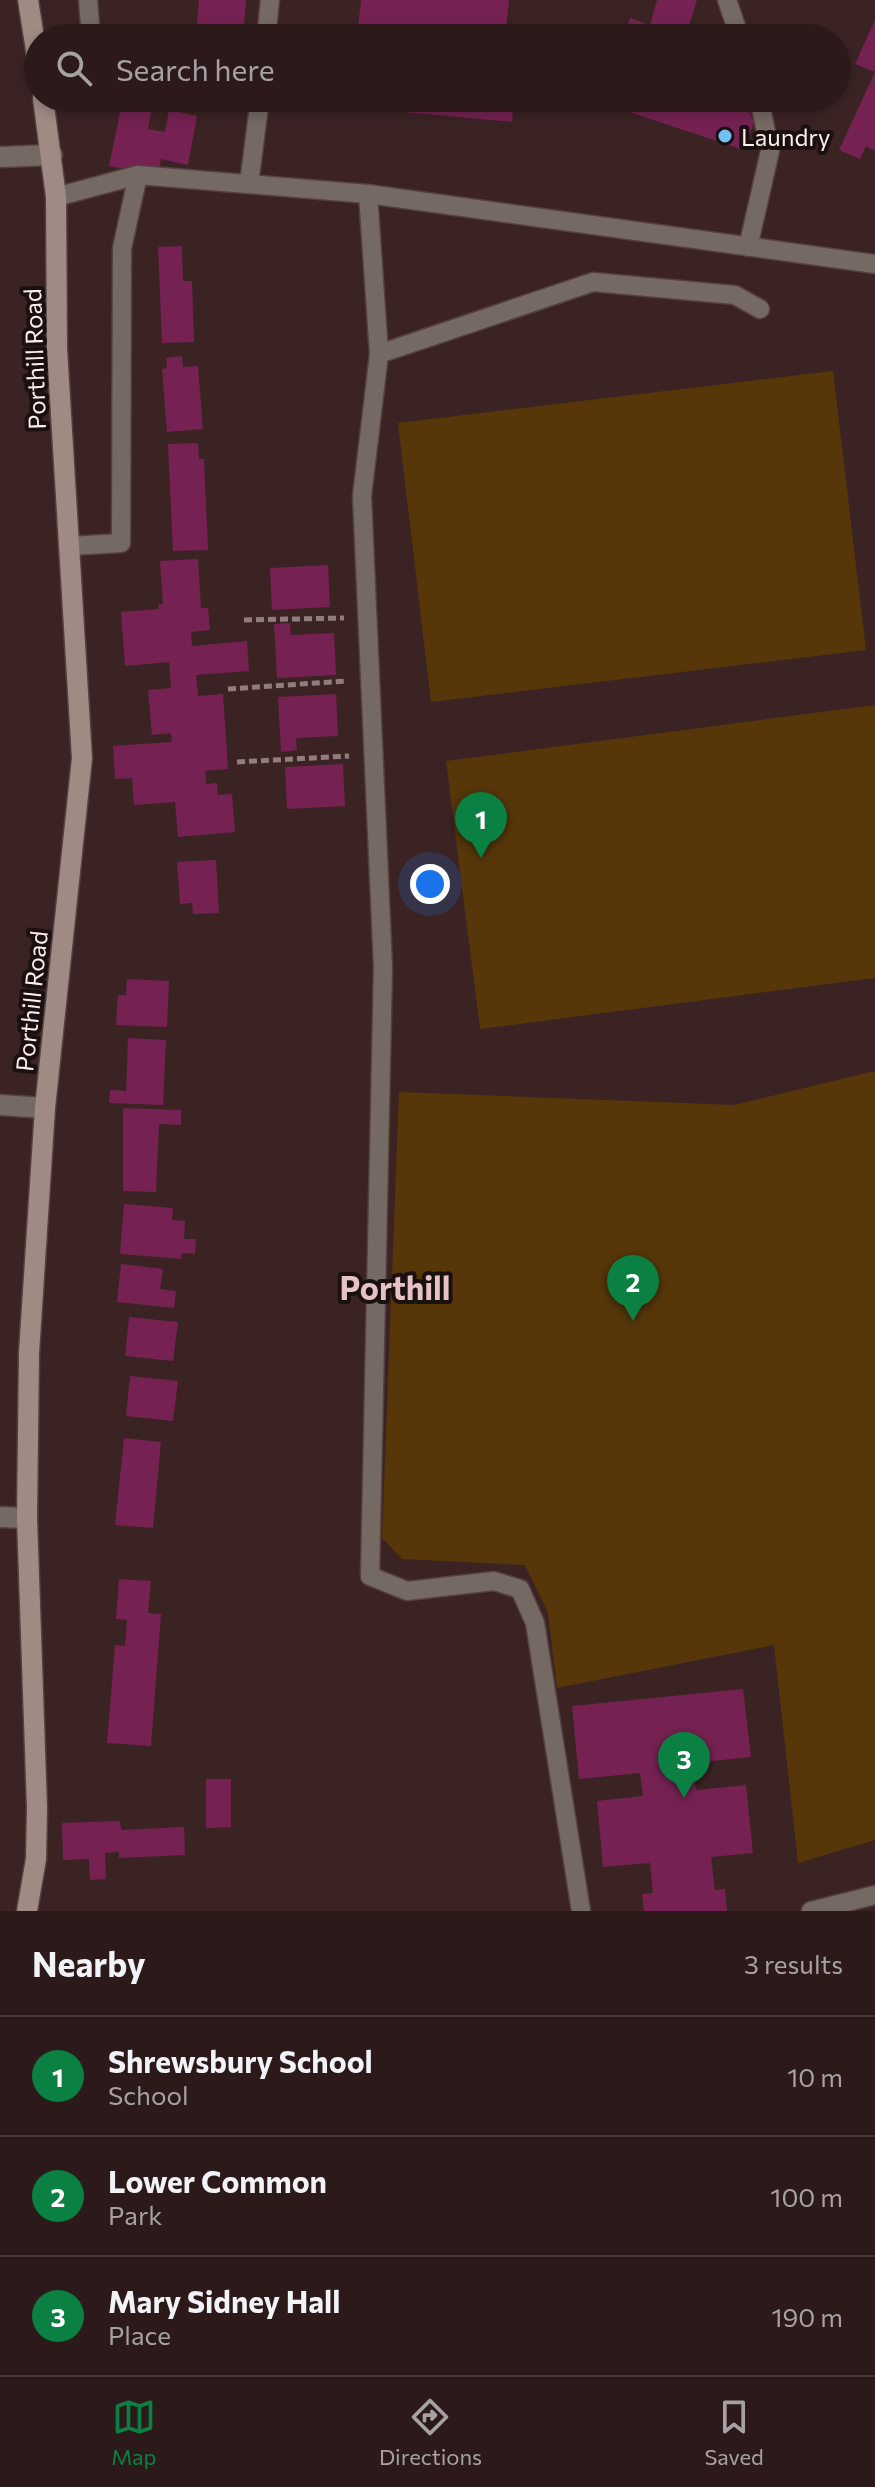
<!DOCTYPE html>
<html lang="en">
<head>
<meta charset="utf-8">
<style>
	:root { --surface:#2c1a1b; --page:#382728; --text:#f1f3f6; --muted:#a6a1a3; --line:#48383a; --accent:#0b8043 }
	body { margin:0; font-family:Commissioner,sans-serif; background:var(--page); color:var(--text) }
	.you { position:absolute; left:430px; top:884px; width:28px; height:28px; margin:-20px; border:6px solid #fff; border-radius:50%; background:#1a73e8; box-shadow:0 0 0 12px #1a73e833 }
	.badge { display:grid; place-items:center; width:52px; height:52px; border-radius:50%; background:var(--accent); color:#fff; font-size:26px; font-weight:700 }
	.pin { position:absolute; translate:-50% -66px; filter:drop-shadow(0 2px 4px #0008) }
	.pin::after { content:''; position:absolute; top:42px; width:28px; height:24px; background:inherit; clip-path:polygon(0 0,100% 0,50% 100%) }
	.list { margin:0; padding:0; list-style:none }
	h2 { display:flex; justify-content:space-between; align-items:center; height:104px; margin:0; padding:0 32px; font-size:34px }
	h2 small { font-size:26px; font-weight:400; color:var(--muted) }
	.list li { display:grid; grid-template-columns:52px 1fr auto; gap:24px; align-items:center; box-sizing:border-box; height:120px; padding:0 32px; border-top:2px solid var(--line) }
	.list b { display:block; font-size:30px; white-space:nowrap }
	.list p { margin:0; font-size:26px; white-space:nowrap; color:var(--muted) }
	.list em { font-size:26px; font-style:normal; color:var(--muted) }
	.icon { flex:none; width:44px; height:44px; fill:none; stroke:currentColor; stroke-width:2; stroke-linecap:round; stroke-linejoin:round }
	.map { position:relative; flex:none; width:875px; height:1911px; overflow:hidden }
	.search { position:absolute; background:var(--surface); box-shadow:0 4px 12px #0003; left:24px; right:24px; top:24px; height:88px; display:flex; align-items:center; gap:20px; box-sizing:border-box; padding:0 28px; border-radius:44px; color:var(--muted); font-size:30px }
	.sheet { height:464px; background:var(--surface) }
	nav { display:flex; justify-content:space-around; align-items:center; box-sizing:border-box; height:112px; border-top:2px solid var(--line); background:var(--surface); font-size:22px; color:var(--muted) }
	nav a { display:grid; justify-items:center; gap:4px }
	nav .on { color:var(--accent) }
	.map>svg:first-child { display:block }
	.green { fill:#57370a }
	.building { fill:#752252 }
	.lines { fill:none; stroke-linecap:round; stroke-linejoin:round }
	.lane-casing { stroke:#563f40; stroke-width:21 }
	.street-casing { stroke:#563f40; stroke-width:23 }
	.secondary-casing { stroke:#563f40; stroke-width:23 }
	.path { stroke:#927d7e; stroke-width:5; stroke-dasharray:8 4; stroke-linecap:butt }
	.lane { stroke:#756964; stroke-width:18 }
	.street { stroke:#756964; stroke-width:20 }
	.secondary { stroke:#9f8b84; stroke-width:20 }
	.poi-dot { fill:#72c1f5; stroke:#1b1010; stroke-width:3 }
	.labels { text-anchor:middle; dominant-baseline:central; stroke-width:8; stroke-linejoin:round; paint-order:stroke }
	.poi-label { font-size:24px; fill:#feeded; stroke:#1b1010; text-anchor:start }
	.street-label { font-size:24px; fill:#feeded; stroke:#1b1010 }
	.district-label { font-size:32px; font-weight:bold; fill:#e5c3c4; stroke:#1b1010 }
</style>
</head>
<body>
<div class="map">
<svg width="875" height="1911" viewBox="0 0 875 1911">
	<rect width="100%" height="100%" fill="#3b2324"/>
	<path class="green" d="M833,371L866,650L431,702L398,423Z
		M875,705V978L480,1029L446,761Z
		M875,1071V1840L798,1863L774,1645L557,1688L548,1613L525,1565L402,1559L382,1538L399,1092L734,1105Z"/>
	<path class="building" d="M199,0H246L243,38H130L131,28L196,34Z
		M361,0H509L505,38H357Z
		M657,0H697L685,38H623L630,18L650,25Z
		M875,20V151L866,146L860,159L839,150L875,72L855,64Z
		M123,98H154L148,129L165,132L169,110L197,116L188,165L161,159L159,169L139,166L138,171L109,166Z
		M406,98H514L512,122L404,112Z
		M601,98H742L754,122L744,150L599,102Z
		M182,246L183,281H192L194,342L162,343L158,247Z
		M182,356L183,367L198,366L203,429L167,432L162,369L167,368L166,358Z
		M198,443L199,459H204L208,550L173,551L168,444Z
		M198,559L201,608H208L210,630L191,632L192,646L247,641L249,671L196,675L198,696L223,694L228,769L205,771L206,784L217,783L218,795L232,794L235,832L178,837L175,802L134,805L132,778L115,779L113,746L172,742L171,733L152,735L148,690L171,688L169,662L125,666L121,612L159,609L158,605L163,604L160,561Z
		M328,565L330,607L272,610L270,568Z
		M290,623L291,635L334,633L336,675L277,678L274,624Z
		M336,694L338,736L296,738L297,750L281,752L278,697Z
		M343,764L345,806L287,809L285,767Z
		M216,860L219,913L193,914L192,903L180,904L177,862Z
		M127,979L169,981L167,1027L116,1025L118,995H126Z
		M128,1038L166,1040L163,1105L109,1103L110,1090L126,1091Z
		M123,1108L181,1110V1125L159,1124L156,1192L123,1191Z
		M124,1204L173,1208L172,1220L185,1221L184,1239H196L195,1254L182,1253L181,1259L120,1254Z
		M121,1264L163,1269L160,1289L176,1291L174,1308L117,1302Z
		M129,1317L178,1322L173,1361L125,1356Z
		M130,1376L178,1381L173,1421L126,1416Z
		M124,1438L161,1442L153,1528L115,1525Z
		M119,1579L151,1581L148,1613L161,1614L151,1746L107,1743L115,1645L125,1646L127,1620L116,1619Z
		M743,1689L751,1757L693,1763L696,1790L746,1785L753,1853L711,1857L715,1890L725,1889L727,1911H644L642,1894L653,1893L650,1863L603,1867L597,1801L643,1796L640,1773L579,1779L572,1706Z
		M206,1779H231V1827L206,1828Z
		M120,1821L121,1830L184,1827L185,1855L119,1858V1852L105,1853L106,1879L90,1880L89,1859L63,1860L62,1823Z"/>
	<g class="lines">
		<g class="lane-casing">
			<path id="lane" d="M88,0L91,38
				M727,0L740,38
				M266,38L270,0
				M249,184L260,98
				M368,194L379,354L362,496L383,967L370,1576L407,1591L494,1581L520,1589L535,1623L581,1911
				M56,197L138,175L368,194L875,264
				M748,247L770,151L759,98
				M379,354L593,282L735,295L760,309
				M70,546L121,543L122,248L138,175
				M811,1911L875,1895"/>
		</g>
		<g class="street-casing">
			<path id="street" d="M0,157L52,155
				M0,1105L45,1108
				M0,1517L27,1518"/>
		</g>
		<g class="secondary-casing">
			<path id="secondary" d="M28,0L38,63
				M27,1911L36,1859L37,1808L27,1518L29,1353L45,1108L82,758L57,349L56,197L43,98"/>
		</g>
		<path class="path" d="M244,620L344,618
			M228,689L346,681
			M237,762L349,756"/>
		<use href="#lane" class="lane"/>
		<use href="#street" class="street"/>
		<use href="#secondary" class="secondary"/>
	</g>
	<circle class="poi-dot" cx="725" cy="136" r="8"/>
	<g class="labels">
		<g class="poi-label">
			<text x="741" y="136">Laundry</text>
		</g>
		<g class="street-label">
			<text transform="translate(34 359) rotate(-92)">Porthill Road</text>
			<text transform="translate(31 1001) rotate(-84)">Porthill Road</text>
		</g>
		<g class="district-label">
			<text x="395" y="1287">Porthill</text>
		</g>
	</g>
</svg>
<div class="you"></div>
<div class="pin badge" style="left:481px;top:858px">1</div>
<div class="pin badge" style="left:633px;top:1321px">2</div>
<div class="pin badge" style="left:684px;top:1798px">3</div>
<div class="search"><svg class="icon" aria-label="search" viewBox="0 0 24 24"><circle cx="10" cy="10" r="6"/><path d="M15 15l6 6"/></svg>Search here</div>
</div>
<section class="sheet">
<h2>Nearby<small>3 results</small></h2>
<ul class="list">
<li><span class="badge">1</span><div><b>Shrewsbury School</b><p>School</p></div><em>10 m</em></li>
<li><span class="badge">2</span><div><b>Lower Common</b><p>Park</p></div><em>100 m</em></li>
<li><span class="badge">3</span><div><b>Mary Sidney Hall</b><p>Place</p></div><em>190 m</em></li>
</ul>
</section>
<nav>
<a class="on"><svg class="icon" aria-label="map" viewBox="0 0 24 24"><path d="M3 6l6-2 6 2 6-2v14l-6 2-6-2-6 2zM9 4v14M15 6v14"/></svg>Map</a>
<a><svg class="icon" aria-label="directions" viewBox="0 0 24 24"><path d="M12 3l9 9-9 9-9-9zM9 14v-3h6M13 9l2 2-2 2"/></svg>Directions</a>
<a><svg class="icon" aria-label="saved" viewBox="0 0 24 24"><path d="M7 4h10v16l-5-4-5 4z"/></svg>Saved</a>
</nav>
</body>
</html>
